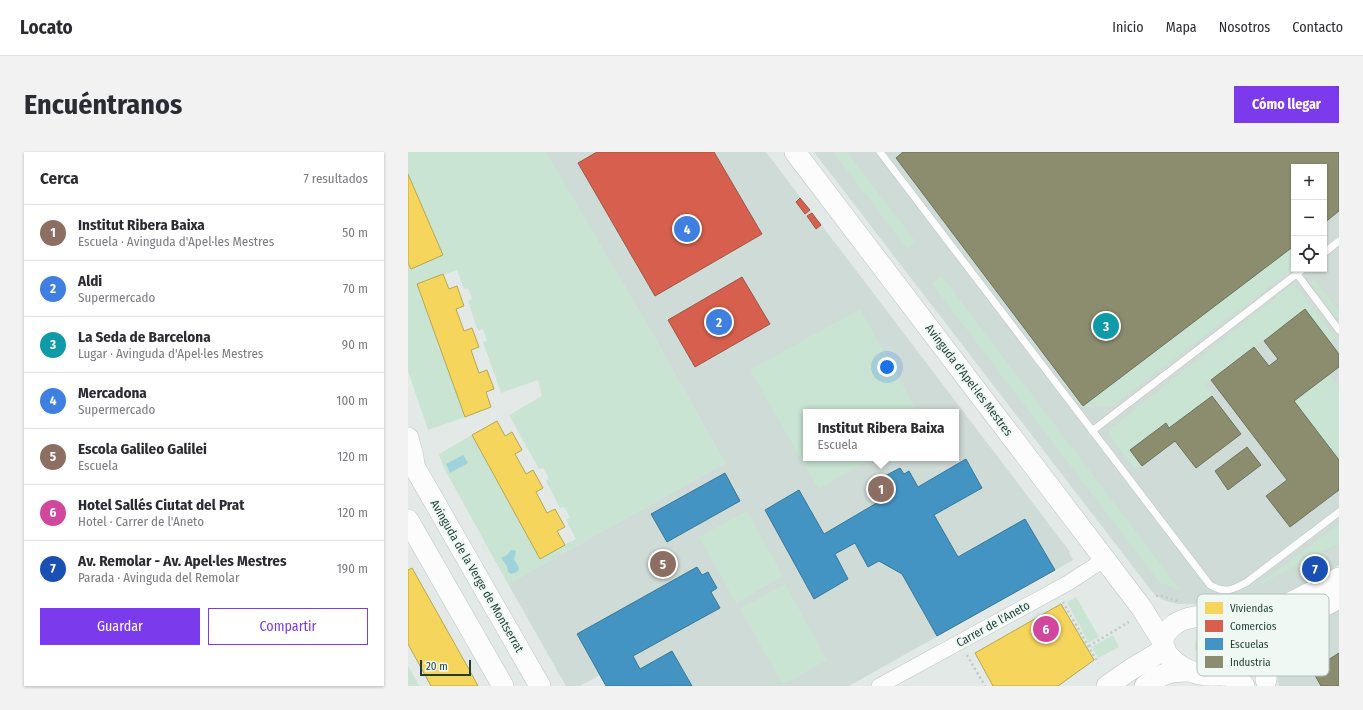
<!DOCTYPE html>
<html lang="es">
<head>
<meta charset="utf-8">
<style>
	:root { --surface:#fff; --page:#f2f2f3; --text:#2b2b33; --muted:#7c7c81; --line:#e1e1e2; --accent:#7c3aed }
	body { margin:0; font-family:"Fira Sans Condensed",sans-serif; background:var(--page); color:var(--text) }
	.controls { position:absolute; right:12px; top:12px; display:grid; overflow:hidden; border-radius:0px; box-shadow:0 1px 3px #0004 }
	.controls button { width:36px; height:36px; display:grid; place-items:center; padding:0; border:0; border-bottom:1px solid var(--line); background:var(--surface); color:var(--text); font:20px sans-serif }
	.scale { position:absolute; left:12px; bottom:10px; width:51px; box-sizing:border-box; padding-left:4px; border:2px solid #1e3e36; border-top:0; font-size:11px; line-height:14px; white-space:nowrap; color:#1e3e36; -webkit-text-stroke:3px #f0f8f4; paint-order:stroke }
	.you { position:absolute; left:479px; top:215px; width:14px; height:14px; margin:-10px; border:3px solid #fff; border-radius:50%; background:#1a73e8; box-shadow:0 0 0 6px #1a73e833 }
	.badge { display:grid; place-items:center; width:26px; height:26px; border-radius:50%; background:var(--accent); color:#fff; font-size:13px; font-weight:700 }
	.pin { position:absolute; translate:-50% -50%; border:2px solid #fff; box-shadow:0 1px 4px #0006 }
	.popup { position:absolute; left:395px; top:257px; width:156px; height:52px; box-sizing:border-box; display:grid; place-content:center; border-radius:0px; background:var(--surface); filter:drop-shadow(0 1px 3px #0005); font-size:13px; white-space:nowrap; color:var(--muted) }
	.popup b { font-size:15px; color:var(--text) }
	.popup::after { content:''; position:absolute; left:50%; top:100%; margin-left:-8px; border:8px solid transparent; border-top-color:var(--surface) }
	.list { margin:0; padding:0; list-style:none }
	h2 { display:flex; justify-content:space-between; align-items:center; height:52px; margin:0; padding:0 16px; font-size:17px }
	h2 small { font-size:13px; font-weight:400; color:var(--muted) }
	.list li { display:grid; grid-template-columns:26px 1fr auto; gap:12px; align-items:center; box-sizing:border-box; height:56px; padding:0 16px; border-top:1px solid var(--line) }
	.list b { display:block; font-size:15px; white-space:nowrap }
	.list p { margin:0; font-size:13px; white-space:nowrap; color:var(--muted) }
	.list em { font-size:13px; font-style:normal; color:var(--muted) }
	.actions { display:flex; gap:8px; padding:12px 16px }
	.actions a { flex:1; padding:9px 0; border:1px solid var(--accent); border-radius:0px; text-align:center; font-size:14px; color:var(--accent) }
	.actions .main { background:var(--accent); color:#fff }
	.icon { flex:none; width:22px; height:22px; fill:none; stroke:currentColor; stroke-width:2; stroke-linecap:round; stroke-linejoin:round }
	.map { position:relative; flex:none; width:931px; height:534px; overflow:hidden; border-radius:0px }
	header { display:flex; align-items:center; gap:24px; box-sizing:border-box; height:56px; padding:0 20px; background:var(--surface); border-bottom:1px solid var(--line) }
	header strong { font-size:19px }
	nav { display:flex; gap:22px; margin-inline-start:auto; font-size:14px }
	.intro { display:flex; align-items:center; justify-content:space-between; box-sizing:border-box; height:96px; padding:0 24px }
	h1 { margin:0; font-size:28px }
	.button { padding:10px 18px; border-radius:0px; background:var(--accent); color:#fff; font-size:14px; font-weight:700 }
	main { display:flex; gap:24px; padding:0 24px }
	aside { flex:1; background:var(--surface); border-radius:0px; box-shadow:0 1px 3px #0004 }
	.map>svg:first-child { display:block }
	.built { fill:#cfdbd6; fill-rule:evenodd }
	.green { fill:#c9e4d2 }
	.water { fill:#9ed3dc }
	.homes { fill:#f6d55c; stroke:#b5a851 }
	.shops { fill:#d6604d; stroke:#9f5646 }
	.schools { fill:#4393c3; stroke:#387a99 }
	.industry { fill:#8c8c6e; stroke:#6b755d }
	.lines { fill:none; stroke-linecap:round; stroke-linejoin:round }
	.lane-casing { stroke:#bfc6c3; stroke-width:8 }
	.street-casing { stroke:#bfc6c3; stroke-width:16 }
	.secondary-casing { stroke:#bdc7c3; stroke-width:22 }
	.path { stroke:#bfcac6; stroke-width:2.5; stroke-dasharray:2 3; stroke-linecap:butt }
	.lane { stroke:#fbfcfb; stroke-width:7 }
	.street { stroke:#fbfcfb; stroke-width:15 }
	.secondary { stroke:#fbfcfb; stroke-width:21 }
	.labels { text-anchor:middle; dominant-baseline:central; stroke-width:4; stroke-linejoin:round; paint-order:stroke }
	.street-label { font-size:12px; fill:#1e3e36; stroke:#f0f8f4 }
	.key { fill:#f0f8f4; stroke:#b1c0bb; stroke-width:1 }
	.key-label { font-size:11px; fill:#1e3e36 }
</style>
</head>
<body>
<header>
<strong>Locato</strong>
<nav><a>Inicio</a><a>Mapa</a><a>Nosotros</a><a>Contacto</a></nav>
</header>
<div class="intro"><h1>Encuéntranos</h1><a class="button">Cómo llegar</a></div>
<main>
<aside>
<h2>Cerca<small>7 resultados</small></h2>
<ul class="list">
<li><span class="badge" style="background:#8d6e63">1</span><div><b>Institut Ribera Baixa</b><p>Escuela · Avinguda d'Apel·les Mestres</p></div><em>50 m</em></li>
<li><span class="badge" style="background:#3f7fe0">2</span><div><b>Aldi</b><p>Supermercado</p></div><em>70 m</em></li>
<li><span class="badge" style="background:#0f9aa8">3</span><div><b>La Seda de Barcelona</b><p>Lugar · Avinguda d'Apel·les Mestres</p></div><em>90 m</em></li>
<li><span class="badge" style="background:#3f7fe0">4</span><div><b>Mercadona</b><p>Supermercado</p></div><em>100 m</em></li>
<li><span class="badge" style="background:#8d6e63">5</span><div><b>Escola Galileo Galilei</b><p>Escuela</p></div><em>120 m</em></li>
<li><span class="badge" style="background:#d1479c">6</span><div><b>Hotel Sallés Ciutat del Prat</b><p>Hotel · Carrer de l'Aneto</p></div><em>120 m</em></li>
<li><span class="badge" style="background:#1a4fb4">7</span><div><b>Av. Remolar - Av. Apel·les Mestres</b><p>Parada · Avinguda del Remolar</p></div><em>190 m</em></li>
</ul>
<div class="actions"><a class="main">Guardar</a><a>Compartir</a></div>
</aside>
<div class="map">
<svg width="931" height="534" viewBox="0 0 931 534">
	<rect width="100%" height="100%" fill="#e2e9e6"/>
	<path class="built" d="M137,0H358L662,400L661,401L665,408L441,534H198L192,523L172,534H158L100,432L317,311L236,167ZM398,260H548V306H398Z
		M406,0H931V413L863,451L845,458H828L788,452H770L757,449L746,442ZM886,15H916V117H886Z
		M931,456V534H871L867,513L876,487L882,482Z"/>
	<path class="green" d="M0,0H137L143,10H144L236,167L317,311L100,432L36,316L31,302L64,283L132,406L168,387L158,368L162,365L156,355L152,356L138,329L141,327L135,316L131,317L101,263L134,244L130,228L93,241L75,190L79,189L75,177L70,179L60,149L64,147L60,136L56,137L49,118L9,132L57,265L20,278L0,219V111L3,117L35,103L0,22Z
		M425,0H439L508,90L499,97Z
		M886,94V116L704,254H675Z
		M533,123L773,439L751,430L524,132Z
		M906,126L931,159V168L902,130Z
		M886,131L927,186L922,190L897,157L797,232L804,244L761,276L758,271L722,298L734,314L728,318L701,283L702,277Z
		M452,157L510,260H398V306H466L410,337L342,218Z
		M921,222L931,235V301L928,304L886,249Z
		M339,359L375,424L328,451L291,385Z
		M931,372V391L845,436Z
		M377,432L419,508L375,533L332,457Z
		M668,445L691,485L681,491L659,450Z
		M787 493a15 15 0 1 1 30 0a15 15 0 1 1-30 0Z
		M705,483L711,495L690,506L684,495Z
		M0,514L11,533V534H0Z"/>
	<path class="water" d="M55,303L60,311L42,321L38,312Z
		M103,398H105L108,399L106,408C109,412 113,415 109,420L103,422L100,420L99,414L93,406L99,403Z"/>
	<path class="homes" d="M0,22L35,103L3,117L0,111Z
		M35,122L41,137L49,134L56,154L48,157L56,179L64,176L71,195L63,198L71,221L79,218L86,237L78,240L83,255L57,265L9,132Z
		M89,269L97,284L104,280L114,298L107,302L118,322L125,318L135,336L128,340L139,361L147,357L157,375L149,379L157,393L132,407L64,283Z
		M4,416L62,519L70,534H23L0,492V418Z
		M653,452L686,508L650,534H585L567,501Z"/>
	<path class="shops" d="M189,0H306L354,82L247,144L170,11Z
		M392,46L402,58L397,62L388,50Z
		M404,61L413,73L408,77L399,64Z
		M334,125L362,172L287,215L260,168Z"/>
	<path class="schools" d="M558,307L574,336L526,363L550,405L617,367L647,418L529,484L494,422L471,409L460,415L447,391L427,402L440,427L406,447L357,358L391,338L416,382L484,342L475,325L492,316L496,322L501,319L510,335Z
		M317,321L332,349L259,390L243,362Z
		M289,415L294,423L300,420L309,436L303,440L312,456L225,504L232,517L264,499L284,534H198L169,482Z"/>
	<path class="industry" d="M495,0H931V59L916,71V15H886V94L675,254L488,6Z
		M897,157L931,202V215L886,249L931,308V338L882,375L858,344L879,328L803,228L846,195L861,214L870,207L856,189Z
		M804,244L833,282L788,316L767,289L734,314L722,298L758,271L761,276Z
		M839,295L853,313L820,338L807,319Z
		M931,501V534H913L904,518Z"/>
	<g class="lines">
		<g class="lane-casing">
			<path id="lane" d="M472,0L802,433C818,442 824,438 839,430L931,360
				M916,101L931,89
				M889,122L931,178
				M684,279L895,117"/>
		</g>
		<g class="street-casing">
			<path id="street" d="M471,534L660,431L697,407"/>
		</g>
		<g class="secondary-casing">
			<path id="secondary" d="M387,0L733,455L755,490
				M0,286L5,305L6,314L132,534
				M0,368L95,534
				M806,464C823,469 854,491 837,512C834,515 830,516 827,518C804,529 776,522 760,503C755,498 753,487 758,481C768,466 791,462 807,465C814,466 821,469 828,469C838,470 846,467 855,465L931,426
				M842,496L883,471L931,446
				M812,523C823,523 829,524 836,534
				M858,528L859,508L869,481
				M699,534L722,518L757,497
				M737,534C754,522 759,519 780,519"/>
		</g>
		<path class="path" d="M748,444C756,443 763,448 770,449
			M655,450L690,511
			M681,494L721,470
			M559,503L577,534"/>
		<use href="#lane" class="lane"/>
		<use href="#street" class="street"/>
		<use href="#secondary" class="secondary"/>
	</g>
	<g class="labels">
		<g class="street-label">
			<text transform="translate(561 228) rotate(53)">Avinguda d'Apel·les Mestres</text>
			<text transform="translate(69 424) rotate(60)">Avinguda de la Verge de Montserrat</text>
			<text transform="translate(585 472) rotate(-29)">Carrer de l'Aneto</text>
		</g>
	</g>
	<rect x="789" y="442" width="132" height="82" rx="6" class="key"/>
	<rect x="797" y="450" width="18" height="12" fill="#f6d55c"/>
	<rect x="797" y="468" width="18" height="12" fill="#d6604d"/>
	<rect x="797" y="486" width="18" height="12" fill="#4393c3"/>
	<rect x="797" y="504" width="18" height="12" fill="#8c8c6e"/>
	<g class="key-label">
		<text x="822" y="460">Viviendas</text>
		<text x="822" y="478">Comercios</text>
		<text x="822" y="496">Escuelas</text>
		<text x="822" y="514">Industria</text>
	</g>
</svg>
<div class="controls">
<button>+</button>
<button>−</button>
<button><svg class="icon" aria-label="locate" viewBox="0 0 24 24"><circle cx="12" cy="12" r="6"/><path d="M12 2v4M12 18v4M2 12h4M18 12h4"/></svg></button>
</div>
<div class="scale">20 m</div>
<div class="you"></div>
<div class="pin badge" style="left:473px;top:337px;background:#8d6e63">1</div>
<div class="popup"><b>Institut Ribera Baixa</b>Escuela</div>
<div class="pin badge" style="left:311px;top:170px;background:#3f7fe0">2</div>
<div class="pin badge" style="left:698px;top:174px;background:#0f9aa8">3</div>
<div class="pin badge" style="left:279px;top:77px;background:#3f7fe0">4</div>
<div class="pin badge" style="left:255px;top:412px;background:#8d6e63">5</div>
<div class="pin badge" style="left:638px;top:477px;background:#d1479c">6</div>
<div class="pin badge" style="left:907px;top:417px;background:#1a4fb4">7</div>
</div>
</main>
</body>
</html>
